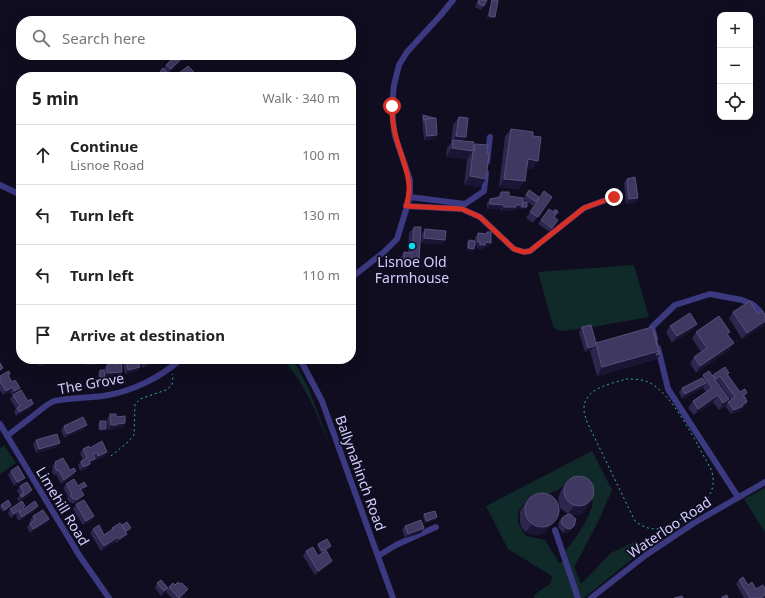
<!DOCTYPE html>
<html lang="en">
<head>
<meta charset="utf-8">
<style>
	:root { --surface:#fff; --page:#f6f6f6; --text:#222; --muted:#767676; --line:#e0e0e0 }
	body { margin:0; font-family:"Noto Sans",sans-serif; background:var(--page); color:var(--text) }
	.controls { position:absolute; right:12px; top:12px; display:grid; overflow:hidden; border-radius:8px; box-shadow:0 4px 16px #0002 }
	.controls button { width:36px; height:36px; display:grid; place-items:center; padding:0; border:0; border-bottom:1px solid var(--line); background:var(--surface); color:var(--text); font:20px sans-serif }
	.stop { position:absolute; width:12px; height:12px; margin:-9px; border:3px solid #d93025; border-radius:50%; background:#fff }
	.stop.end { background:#d93025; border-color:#fff; box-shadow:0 1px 4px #0008 }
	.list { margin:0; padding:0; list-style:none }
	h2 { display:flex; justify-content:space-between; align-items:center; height:52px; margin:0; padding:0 16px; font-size:17px }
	h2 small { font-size:13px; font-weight:400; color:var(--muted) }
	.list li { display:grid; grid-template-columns:26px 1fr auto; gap:12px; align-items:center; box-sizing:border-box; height:60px; padding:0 16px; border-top:1px solid var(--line) }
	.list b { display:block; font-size:15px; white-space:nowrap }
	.list p { margin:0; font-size:13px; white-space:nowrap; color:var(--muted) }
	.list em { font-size:13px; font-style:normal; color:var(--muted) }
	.icon { flex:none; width:22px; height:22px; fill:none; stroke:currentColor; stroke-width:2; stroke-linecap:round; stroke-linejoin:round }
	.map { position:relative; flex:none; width:765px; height:598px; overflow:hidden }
	.search { position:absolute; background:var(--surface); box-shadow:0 4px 16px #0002; left:16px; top:16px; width:340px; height:44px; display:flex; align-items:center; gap:10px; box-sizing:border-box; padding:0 14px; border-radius:16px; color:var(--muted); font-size:15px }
	.panel { position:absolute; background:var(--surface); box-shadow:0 4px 16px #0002; left:16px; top:72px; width:340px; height:292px; border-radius:16px }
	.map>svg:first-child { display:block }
	.green { fill:#102a29; fill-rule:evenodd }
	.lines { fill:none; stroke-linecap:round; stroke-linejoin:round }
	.path { stroke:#30b0a6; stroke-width:1; stroke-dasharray:2 3; stroke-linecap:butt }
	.minor { stroke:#3b397f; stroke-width:6 }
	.wall { fill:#2d274e }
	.shaded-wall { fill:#1a1534 }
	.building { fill:#3f3961; stroke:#56507a }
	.route { stroke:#d93025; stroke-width:5 }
	.poi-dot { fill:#04dff3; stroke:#100d20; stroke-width:1.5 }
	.labels { text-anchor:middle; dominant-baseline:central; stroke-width:3.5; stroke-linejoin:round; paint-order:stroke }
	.poi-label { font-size:14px; fill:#d2cefe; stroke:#100d20 }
	.street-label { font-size:14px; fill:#d2cefe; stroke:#100d20 }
</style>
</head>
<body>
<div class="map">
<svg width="765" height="598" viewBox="0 0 765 598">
	<rect width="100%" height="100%" fill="#100d20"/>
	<path class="green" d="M16,236L21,237V270Z
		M634,265L649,317L587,328L560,331L554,328L552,323L538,272Z
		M282,359H293L294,361L309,389L330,446C317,416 306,383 282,359Z
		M4,445L16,463L0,474V448Z
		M592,451L612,490L597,524L574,567L581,584L611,553L636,541L641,552L584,598H535L534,595L551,583L552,576L508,549L486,506ZM568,483L591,496C592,499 593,502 592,505C591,515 574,543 566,549L564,561L559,563L545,540L526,536L518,523L519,510L526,502L558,490Z
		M765,488V532L744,499Z"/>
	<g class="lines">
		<path class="path" d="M626,379C633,379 641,379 648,382C673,393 697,445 711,469C719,493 704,504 686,516C668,527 654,536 635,521L587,422C586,418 584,414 584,410C583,388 611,384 626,379Z
			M111,456L128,442L134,435L135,404L140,399L166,390L172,385L173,377L172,374"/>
		<path class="minor" d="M487,162L490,137
			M0,185L21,195
			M410,197L465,204L484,191L486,173
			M406,206L462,209L480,217L514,249L524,252L530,251L584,208L614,197
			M351,278L384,252L397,239L410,197V180L395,136L393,121L392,106L394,85L399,65L407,52L440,16L453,0
			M655,339L652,327L675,305L710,294L742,300L752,304L759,310L765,319
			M658,348L668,389L738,497
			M300,359L322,401L393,598
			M0,424L79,555L109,598
			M7,436L47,405L54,401C69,398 87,398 103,396C131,392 160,378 181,359
			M555,530L578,598
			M378,556L396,545L436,527
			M591,598L646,555L694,523L765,482"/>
	</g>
	<path class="wall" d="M478,0H487L484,6L481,10L475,7Z
		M491,0H498L493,19L487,18L491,1Z
		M176,55H186L165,77H160L157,75L159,73Z
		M179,73L191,77H177Z
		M423,115L437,135L434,139L424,140L422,117Z
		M459,117L463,141L474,146L475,144L487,154L486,179L480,187L464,185L467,160L469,157L467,159L446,157L447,148L451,143L453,125Z
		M511,129L533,136L538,161L532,169L526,168L519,189L499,187L505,137Z
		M627,179L638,198L635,203L626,204L624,183Z
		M529,190L539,197L533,206L523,199Z
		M544,191L552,197L533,223L526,218Z
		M501,192L523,202L525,209H515L513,211H501V209H487V203L490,199L498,198V196Z
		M549,209L553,212L554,210L558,213L554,217L558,220L550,232L538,224Z
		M414,227V266L399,265L400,258L404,252H408L409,233Z
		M425,229L445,240L442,244L421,243L422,233Z
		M487,232L488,247H484L482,250L477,249V246H475V237L478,233L486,234Z
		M469,240L473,251H467V242Z
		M733,312L765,315V323L763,326L742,339L729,318Z
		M697,324L692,330L672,343L666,332L670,326Z
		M582,327L595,343L658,347L660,354L657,359L597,376L590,351L591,350L585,352L579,332Z
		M696,332L728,335L734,343L729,350L696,373L690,363L694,357L701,352L692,338Z
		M30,359H63L62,361L46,363L44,365L38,366V364H36V362H30Z
		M83,359H102L99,364L84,365Z
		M122,359H138L140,367L137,371L125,374Z
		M141,359H161L159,362L156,359L154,363L143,368L140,361Z
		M118,361L122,372L119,376L105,377L103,380H99L98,373L100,370H104V369L107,365L116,364Z
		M703,375L712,376L713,375H728L740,392L745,397L747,402L740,411L731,414L725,406L728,402L731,400L717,380L716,381L725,406L719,410L713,402L694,415L688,408L693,401L706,392L703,388L682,399L679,392L682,388L702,378Z
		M0,376H8L17,392L12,395L10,392L3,395L0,390Z
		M13,395L30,408L16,416L14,412L16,409L10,399Z
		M110,414L116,417L125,423L122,428H115L114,429L108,430L107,419Z
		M100,421L105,431H99L98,424Z
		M64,426L84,429L64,438L61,430Z
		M36,440L57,447L36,453L33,444Z
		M90,448L107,452L104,457L95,460L94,456L92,463L90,464L87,469L80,471L78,465L81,461L83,460L80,453L83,449Z
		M55,462L73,476L61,484L56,474L54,476L52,471L53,469L52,467Z
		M11,471L22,482L14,486L8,475Z
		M568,480L583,513L578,515H571L574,526L571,530L567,533H563L558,527L559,522L562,518L568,514L560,508L558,498L562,489Z
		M66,484L78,486L84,490L81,491V499L73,504L71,502L70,503L67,499L68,497L63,488Z
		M20,486L29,495L19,501L17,499L20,495L17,491Z
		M529,498L551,525L544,533L538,535H532L526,532L522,528L520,523V511Z
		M76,504L94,516L91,521L83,525L73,509Z
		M1,505H11L10,507L3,512L0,508Z
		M23,508L24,509L35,510L19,521L16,517L17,515L16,514L11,518L8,513L10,509Z
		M424,514L437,517L436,519L425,523L423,516Z
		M33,516L49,519L46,523L30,533L27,527L30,523L31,522L30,520Z
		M122,525L130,530L125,532L127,534L124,538L116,543L115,542L101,551L90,533L93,529L104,535L110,531L112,528L121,526Z
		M405,526L424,528L421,533L405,538L402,530Z
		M318,544L330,548L326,551L329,565L315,575L303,556L306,551L318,556L325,551L321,553L317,546Z
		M739,580L756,589L765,598H744L736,584Z
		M157,583L168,588L165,592L161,596L155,588Z
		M180,584L185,594L181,598H172L166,592L169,587Z"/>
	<path class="shaded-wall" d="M489,16L495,17L493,19L487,18Z
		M185,55H186L168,74L171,69Z
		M437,135L434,139L424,140L427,136Z
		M456,136L466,137L460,145L453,141Z
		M452,148L473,151L467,159L446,157Z
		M528,159L538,161L532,169L522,168Z
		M470,176L486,179L480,187L464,185Z
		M504,179L525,181L519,189L499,187Z
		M638,198L635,203L626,204L629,199Z
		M490,204L504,205L501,209H487Z
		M516,205H523L527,207L525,209H515L513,211H501L504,207Z
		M424,238L445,240L442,244L421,243Z
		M478,242H480L477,246H475Z
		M485,242L491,243L488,247H484L482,250L477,249L480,245Z
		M468,248L474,249L473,251H467Z
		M404,259L419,260L414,266L399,265Z
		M765,321V323L763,326L742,339L747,333Z
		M697,324L692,330L672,343L677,336Z
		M734,343L729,350L696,373L700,366Z
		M594,346L591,350L585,352L588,348Z
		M659,351L653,360L597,376L602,367Z
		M660,354L657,359L653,360L656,355Z
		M33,359H37L36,362H30Z
		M47,359H63L62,361L46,363L44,365L38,366L41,362Z
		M102,359L99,364L84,365L86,360Z
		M156,359L154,363L143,368L146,364Z
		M39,360H41L38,364H36Z
		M140,367L137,371L125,374L128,370Z
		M122,372L119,376L104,377L107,373Z
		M105,377L103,380H99L100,378Z
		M706,383L703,388L682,399L685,394Z
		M13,387L10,392L3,395L6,391Z
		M20,388L17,392L12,395L14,391Z
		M718,395L713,402L694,415L698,409Z
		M729,399L725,406L719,410L723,403Z
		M747,402L740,411L731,414L734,410Z
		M33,404L30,408L16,416L19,412Z
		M125,423L122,428H115L114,429L108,430L111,425L117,424Z
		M87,425L84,429L64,438L67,434Z
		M100,429H106L105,431H99Z
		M60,443L57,447L36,453L39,449Z
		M107,452L104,457L95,460L98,456Z
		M95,459L92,463L86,466L89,461Z
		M90,464L87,469L80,471L83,467Z
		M76,471L73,476L61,484L64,480Z
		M25,478L22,482L14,486L17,482Z
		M87,486L84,490L77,493L80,489Z
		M32,490L29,495L19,501L22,497Z
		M84,495L81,499L73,504L76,500Z
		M589,504L583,513L578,515L568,514L574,506Z
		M38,506L35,510L19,521L22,517Z
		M19,510L16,514L11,518L14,514Z
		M94,516L91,521L83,525L86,521Z
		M437,517L436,519L425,523L427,521Z
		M557,517L551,525L544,533L538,535H532L526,532L532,524Z
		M49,519L46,523L30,533L33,529Z
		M574,526L571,530L567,533H563L566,528Z
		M424,528L421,533L405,538L408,534Z
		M127,534L124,538L116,543L119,539Z
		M118,537L115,542L101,551L104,546Z
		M331,546L330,548L321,553L322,551Z
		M332,561L329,565L315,575L318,571Z
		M168,588L165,592L161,596L164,591Z
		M188,589L185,594L181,598H179Z"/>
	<path class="building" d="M479,0H487L484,6L478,3Z
		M492,0H498L495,17L489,16Z
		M176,55H185L171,69L166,65Z
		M188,66L194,72L188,77H182L179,73Z
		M163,68L168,73L165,77H164L159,73Z
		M423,115L434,118L425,119L424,121Z
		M459,117L468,118L466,137L456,136Z
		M436,118L437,135L427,136L425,119Z
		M511,129L533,132V136L541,137L538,161L528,159L525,181L504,179Z
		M453,140L474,142L473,151L452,148Z
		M475,144L488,145L487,154H489L486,179L470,176L473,152H474Z
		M635,177L638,198L629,199L627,179Z
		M529,190L539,197L536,202L526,195Z
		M544,191L552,197L538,217L530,212Z
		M501,192H509V196L523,198V205H516V207H504V205L490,204V199L501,197Z
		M523,202H527V207H521L523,205Z
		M549,209L556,214L554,217L558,220L552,228L541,220Z
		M554,210H557L558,213H556L554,212Z
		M414,227H421L419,260L404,259V252L412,253Z
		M425,229L446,231L445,240L424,238Z
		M487,232H491V243L485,242V245H480V242H478V233L487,234Z
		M469,240L475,241L474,249L468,248Z
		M351,254L353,255L351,260Z
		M750,301L758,314L762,311L765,315V321L747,333L733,312Z
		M690,313L697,324L677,336L670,326Z
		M719,316L730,332L727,334L734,343L700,366L694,357L707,348L696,332Z
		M591,325L596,343L594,346L588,348L582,327Z
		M652,327L659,351L602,367L596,343Z
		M654,333H655L658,346H657Z
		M659,351L660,354L656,355Z
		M39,359H48H47V361L41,362V360H39Z
		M86,359H102L86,360Z
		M126,359H138L140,367L128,370Z
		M144,359H156L146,364Z
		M121,360L122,372L107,373V365L114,363V364H118V361Z
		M0,363L3,368L0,370Z
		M725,367L729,373L727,374L740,392L745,389L747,393L743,396L745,397L747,402L742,405L743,406L734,410L728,402L735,397L720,376L716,379L713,375Z
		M100,370H104L105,377L100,378Z
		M9,371L10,374L8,375L12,382L15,380L20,388L14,391L13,387L6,391L0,381V376Z
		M709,371L729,399L723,403L718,395L698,409L693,401L712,388L703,375Z
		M702,378L706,383L685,394L682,388Z
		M21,390L28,401L31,399L33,404L19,412L17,408L20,406L13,395Z
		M110,414H116V417L125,416V423L117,424V425H111Z
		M83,417L87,425L67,434L64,426Z
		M100,421H106V429H100Z
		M57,434L60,443L39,449L36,440Z
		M102,441L107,452L98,456L97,452L93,454L95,459L89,461L90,464L83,467L81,461L87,458L83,449L89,446L90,448Z
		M63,458L70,470L74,468L76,471L64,480L59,470L57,471L55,467L56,466L55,462Z
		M18,466L25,478L17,482L11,471Z
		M564 491a15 15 0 1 1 30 0a15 15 0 1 1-30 0Z
		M74,479L78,486L84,482L87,486L80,489L84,495L76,500L74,498L73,499L70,495L72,494L66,484Z
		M27,482L32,490L22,497L20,495L24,493L20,486Z
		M525 510a17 17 0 1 1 34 0a17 17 0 1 1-34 0Z
		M8,500L11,505L5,510L1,505Z
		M84,500L94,516L86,521L76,504Z
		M22,501L25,506L23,507L24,509L35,501L38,506L22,517L19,512L21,511L19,510L14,514L10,509Z
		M43,510L49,519L33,529L30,523L35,520L33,516Z
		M435,511L437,517L427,521L424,514Z
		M570,514L576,519L574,526L570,529L566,528L561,523L562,518L566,515Z
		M421,520L424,528L408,534L405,526Z
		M127,522L131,528L126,531L122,525Z
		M120,523L127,534L119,539L118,537L104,546L93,529L99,525L104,535L113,529L112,528Z
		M327,539L331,546L322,551L318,544Z
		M313,547L318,556L326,550L332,561L318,571L306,551Z
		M743,577L748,585L752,582L756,589L763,585L765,589V595L761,598H750L739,580Z
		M161,580L168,588L164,591L157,583Z
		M178,582L180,584L182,583L188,589L179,598L169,587L173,583L175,585Z
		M727,595L728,598H722V597Z
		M682,596L683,598H674Z"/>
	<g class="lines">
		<path class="route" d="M392,106C392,117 393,127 396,137C402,161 415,182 406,206L462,209L480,217L514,249L524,252L530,251L584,208L614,197"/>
	</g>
	<circle class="poi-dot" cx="412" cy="246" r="4"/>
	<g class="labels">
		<g class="poi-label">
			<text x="412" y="261">Lisnoe Old<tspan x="412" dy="16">Farmhouse</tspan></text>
		</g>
		<g class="street-label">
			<text transform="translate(91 383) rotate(-10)">The Grove</text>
			<text transform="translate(361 473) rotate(70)">Ballynahinch Road</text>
			<text transform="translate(63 506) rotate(59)">Limehill Road</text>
			<text transform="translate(669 527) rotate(-34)">Waterloo Road</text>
		</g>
	</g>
</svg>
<div class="controls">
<button>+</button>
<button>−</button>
<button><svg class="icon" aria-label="locate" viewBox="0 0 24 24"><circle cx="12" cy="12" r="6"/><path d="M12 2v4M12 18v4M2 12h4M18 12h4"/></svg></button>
</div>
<div class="stop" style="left:392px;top:106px"></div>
<div class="stop end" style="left:614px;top:197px"></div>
<div class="search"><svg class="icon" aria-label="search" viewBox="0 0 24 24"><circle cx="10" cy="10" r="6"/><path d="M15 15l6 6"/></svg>Search here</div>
<section class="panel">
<h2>5 min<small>Walk · 340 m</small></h2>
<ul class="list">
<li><svg class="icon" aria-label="ahead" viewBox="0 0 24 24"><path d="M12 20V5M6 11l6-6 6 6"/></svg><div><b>Continue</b><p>Lisnoe Road</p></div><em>100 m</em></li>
<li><svg class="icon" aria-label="left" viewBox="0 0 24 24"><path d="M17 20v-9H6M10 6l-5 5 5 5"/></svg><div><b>Turn left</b></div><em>130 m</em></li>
<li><svg class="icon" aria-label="left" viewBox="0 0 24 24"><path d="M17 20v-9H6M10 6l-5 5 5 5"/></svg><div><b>Turn left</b></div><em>110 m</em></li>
<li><svg class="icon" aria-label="arrive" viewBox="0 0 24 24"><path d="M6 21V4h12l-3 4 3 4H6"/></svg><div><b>Arrive at destination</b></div></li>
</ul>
</section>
</div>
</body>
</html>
